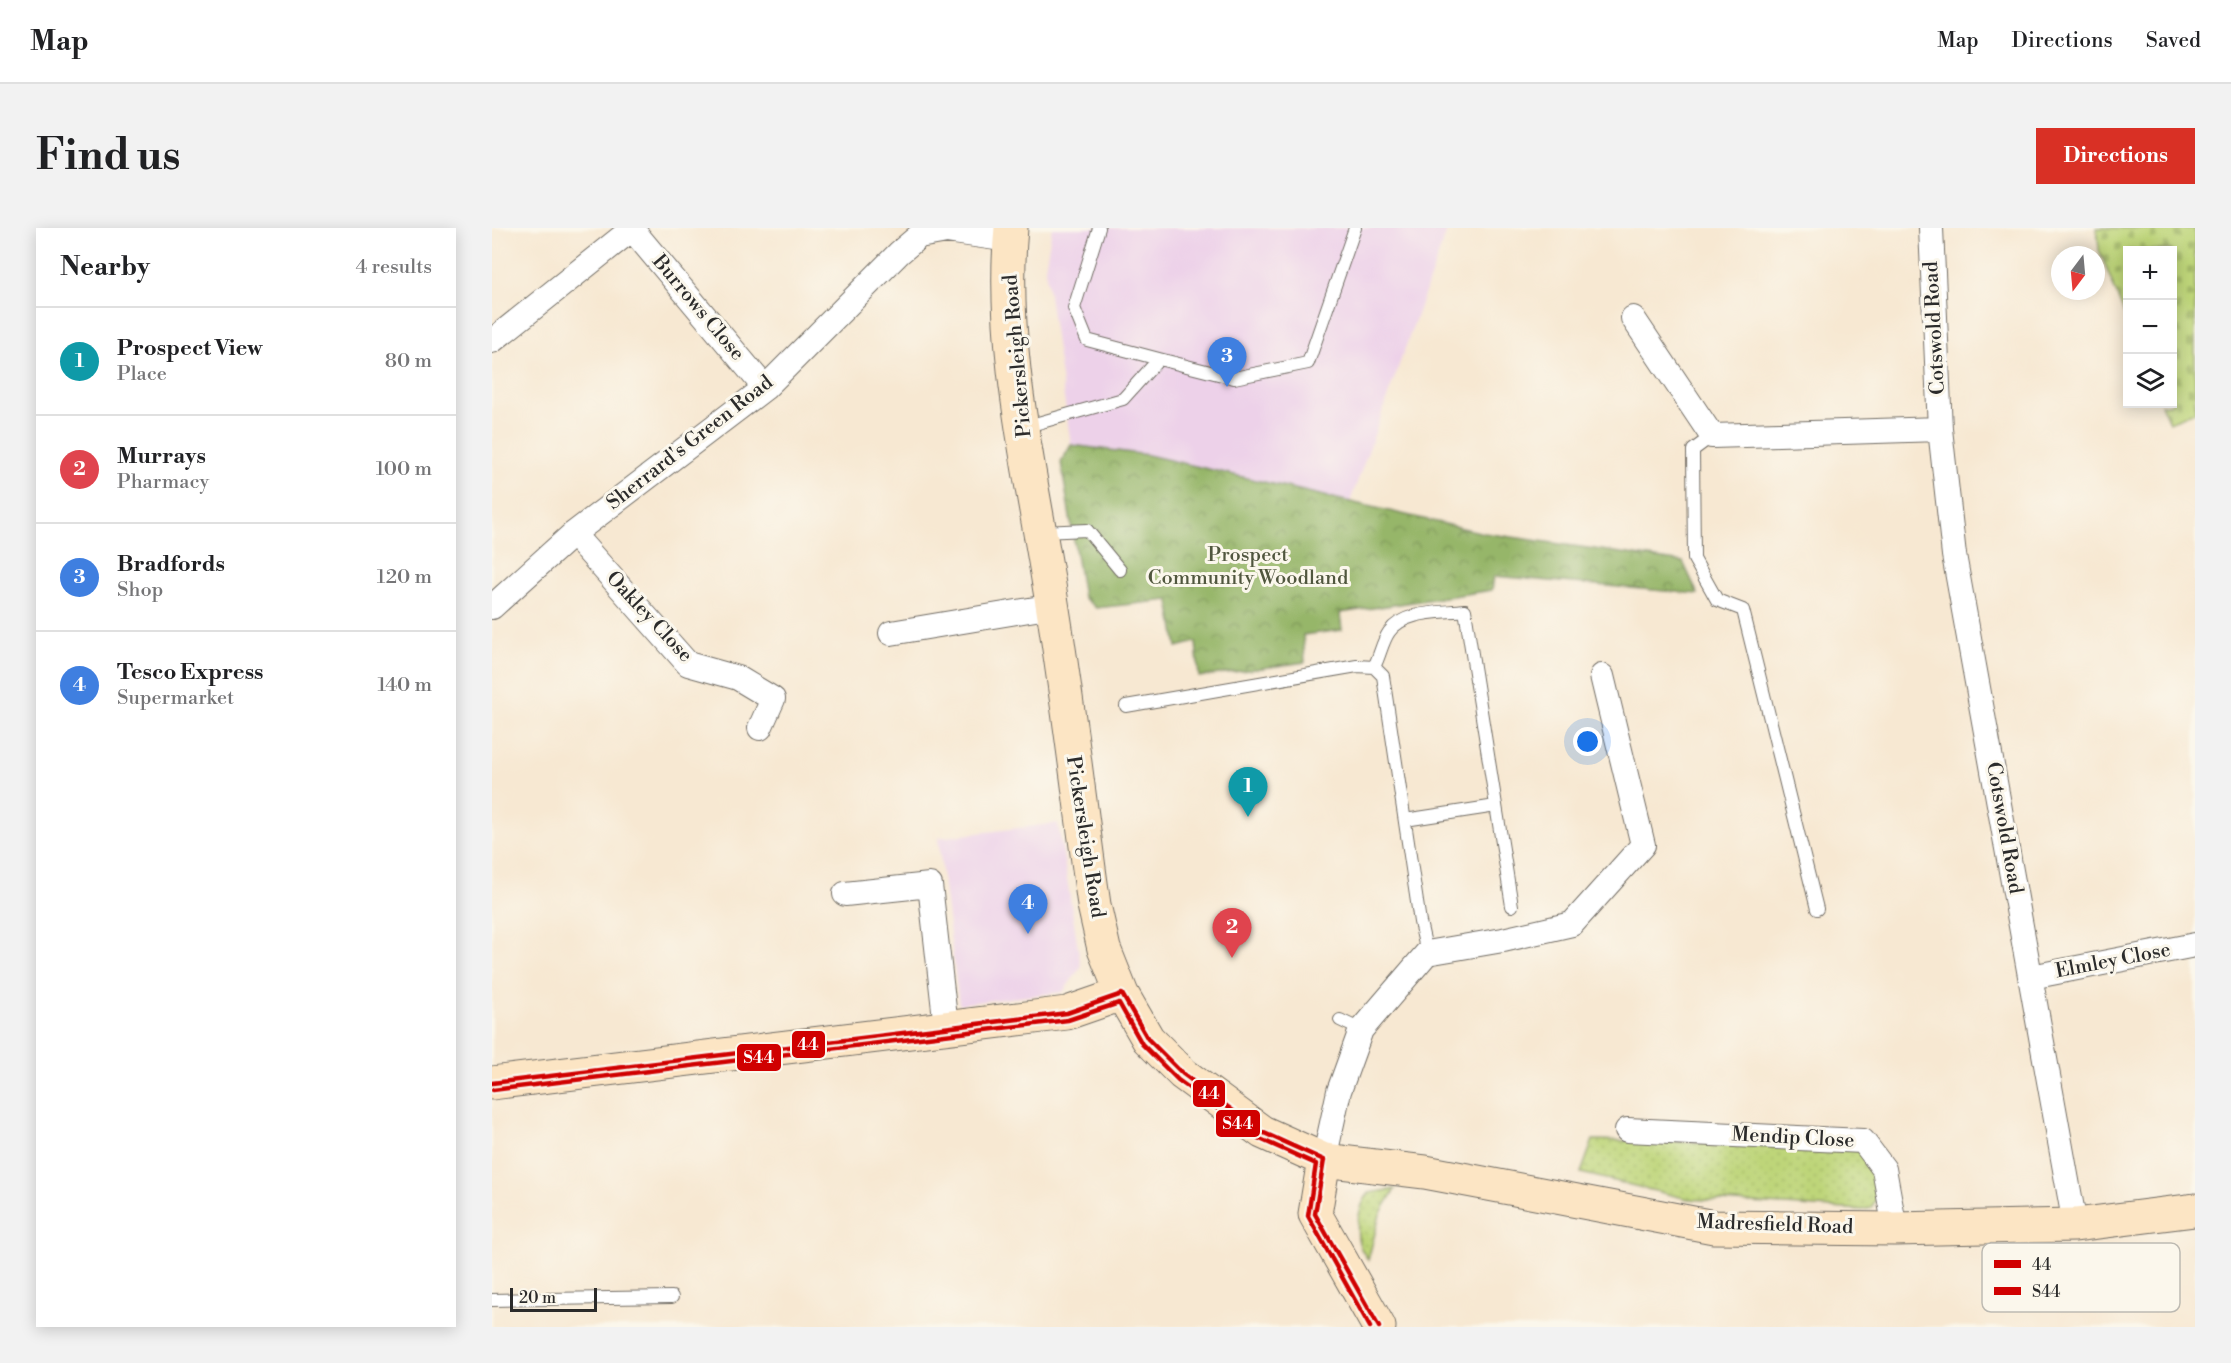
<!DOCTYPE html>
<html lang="en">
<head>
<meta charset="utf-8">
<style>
	:root { --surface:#fff; --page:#f2f2f2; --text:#202124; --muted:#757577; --line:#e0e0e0; --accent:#d93025 }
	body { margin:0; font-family:"Libre Bodoni",serif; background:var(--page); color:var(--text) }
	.controls { position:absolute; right:18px; top:18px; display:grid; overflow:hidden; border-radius:0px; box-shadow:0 3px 15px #0003 }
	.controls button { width:54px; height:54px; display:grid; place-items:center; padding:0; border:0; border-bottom:2px solid var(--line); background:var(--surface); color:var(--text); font:30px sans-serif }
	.compass { position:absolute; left:1559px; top:18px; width:54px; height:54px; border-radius:50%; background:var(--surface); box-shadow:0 3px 15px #0003; rotate:196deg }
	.scale { position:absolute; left:18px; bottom:15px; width:87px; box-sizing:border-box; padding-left:6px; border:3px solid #2b2b2b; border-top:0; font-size:16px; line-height:21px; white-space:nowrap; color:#2b2b2b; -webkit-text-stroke:4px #fbf7ec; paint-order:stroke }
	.you { position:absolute; left:1096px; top:514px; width:21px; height:21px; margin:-15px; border:4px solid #fff; border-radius:50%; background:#1a73e8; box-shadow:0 0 0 9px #1a73e833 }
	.badge { display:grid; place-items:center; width:39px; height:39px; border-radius:50%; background:var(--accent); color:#fff; font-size:20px; font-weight:700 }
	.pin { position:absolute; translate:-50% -50px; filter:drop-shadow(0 2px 3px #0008) }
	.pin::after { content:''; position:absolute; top:32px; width:21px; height:18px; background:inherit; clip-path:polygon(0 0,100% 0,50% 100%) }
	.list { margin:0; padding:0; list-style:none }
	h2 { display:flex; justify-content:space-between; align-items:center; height:78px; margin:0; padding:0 24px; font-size:26px }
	h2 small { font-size:20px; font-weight:400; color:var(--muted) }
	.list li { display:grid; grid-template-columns:39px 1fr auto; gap:18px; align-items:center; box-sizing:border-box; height:108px; padding:0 24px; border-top:2px solid var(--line) }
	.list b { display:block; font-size:22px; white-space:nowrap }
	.list p { margin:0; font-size:20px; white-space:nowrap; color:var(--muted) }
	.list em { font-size:20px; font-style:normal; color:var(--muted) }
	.icon { flex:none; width:33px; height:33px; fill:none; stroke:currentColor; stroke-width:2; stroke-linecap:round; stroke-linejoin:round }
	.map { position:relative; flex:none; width:1703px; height:1099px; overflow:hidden; border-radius:0px }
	header { display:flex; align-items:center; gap:36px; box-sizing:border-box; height:84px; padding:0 30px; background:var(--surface); border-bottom:2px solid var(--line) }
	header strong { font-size:28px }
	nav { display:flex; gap:33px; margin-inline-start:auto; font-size:21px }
	.intro { display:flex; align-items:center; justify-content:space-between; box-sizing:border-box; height:144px; padding:0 36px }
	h1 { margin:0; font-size:42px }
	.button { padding:15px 27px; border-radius:0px; background:var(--accent); color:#fff; font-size:21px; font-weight:700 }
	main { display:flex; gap:36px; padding:0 36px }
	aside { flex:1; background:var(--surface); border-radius:0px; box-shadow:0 3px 15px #0003 }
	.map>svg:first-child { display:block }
	.built { fill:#edd1e9 }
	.grass { fill:url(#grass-dots); stroke:#748052; stroke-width:1.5 }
	.forest { fill:url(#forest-crowns); stroke:#60704a; stroke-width:1.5 }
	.cemetery { fill:url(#cemetery-stones); stroke:#748052; stroke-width:1.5 }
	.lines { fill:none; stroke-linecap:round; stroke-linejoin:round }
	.lane-casing { stroke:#726d65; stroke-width:14 }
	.street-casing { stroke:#726d65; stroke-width:26 }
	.secondary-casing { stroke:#726d65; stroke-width:35 }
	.lane { stroke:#fff; stroke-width:12 }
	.street { stroke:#fff; stroke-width:24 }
	.secondary { stroke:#fce5c4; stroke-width:33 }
	.bus-1-casing { stroke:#fbf7ec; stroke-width:9 }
	.bus-2-casing { stroke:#fbf7ec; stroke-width:9 }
	.bus-1 { stroke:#d00000; stroke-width:4.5 }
	.bus-2 { stroke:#d00000; stroke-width:4.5 }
	.labels { text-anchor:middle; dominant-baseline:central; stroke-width:6; stroke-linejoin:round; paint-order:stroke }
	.street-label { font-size:20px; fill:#2b2b2b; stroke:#fbf7ec }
	.park-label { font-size:20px; fill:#50563e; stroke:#fbf7ec }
	.key { fill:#fbf7ec; stroke:#bdbab2; stroke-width:1.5 }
	.key-label { font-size:16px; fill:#2b2b2b }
	.line-badge { stroke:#fbf7ec; stroke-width:2 }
	.badge-label { font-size:16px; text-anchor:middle; font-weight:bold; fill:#fff }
</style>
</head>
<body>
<header>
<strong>Map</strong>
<nav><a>Map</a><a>Directions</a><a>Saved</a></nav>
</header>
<div class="intro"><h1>Find us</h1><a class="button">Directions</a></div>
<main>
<aside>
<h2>Nearby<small>4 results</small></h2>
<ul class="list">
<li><span class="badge" style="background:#0f9aa8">1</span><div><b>Prospect View</b><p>Place</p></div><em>80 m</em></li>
<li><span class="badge" style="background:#e0444e">2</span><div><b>Murrays</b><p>Pharmacy</p></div><em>100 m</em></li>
<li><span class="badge" style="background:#3f7fe0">3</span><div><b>Bradfords</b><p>Shop</p></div><em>120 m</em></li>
<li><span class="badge" style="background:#3f7fe0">4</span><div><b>Tesco Express</b><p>Supermarket</p></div><em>140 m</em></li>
</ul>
</aside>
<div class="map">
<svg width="1703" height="1099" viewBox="0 0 1703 1099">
	<defs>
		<pattern id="grass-dots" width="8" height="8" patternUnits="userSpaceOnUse" patternTransform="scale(1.5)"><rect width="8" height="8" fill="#bed579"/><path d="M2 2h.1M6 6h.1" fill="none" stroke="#a3b769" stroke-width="1.8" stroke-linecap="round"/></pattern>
		<pattern id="forest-crowns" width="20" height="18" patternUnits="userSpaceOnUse" patternTransform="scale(1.5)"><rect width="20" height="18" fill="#96b669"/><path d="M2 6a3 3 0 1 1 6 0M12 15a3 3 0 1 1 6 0" fill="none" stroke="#7b9457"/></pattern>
		<pattern id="cemetery-stones" width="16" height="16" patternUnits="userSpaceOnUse" patternTransform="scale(1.5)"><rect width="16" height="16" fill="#bed579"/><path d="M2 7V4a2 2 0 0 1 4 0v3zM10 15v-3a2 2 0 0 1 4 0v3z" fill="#a3b769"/></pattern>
	</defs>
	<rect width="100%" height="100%" fill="#fbf7ec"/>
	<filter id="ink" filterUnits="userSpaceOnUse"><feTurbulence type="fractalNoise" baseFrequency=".0167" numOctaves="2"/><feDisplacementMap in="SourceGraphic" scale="12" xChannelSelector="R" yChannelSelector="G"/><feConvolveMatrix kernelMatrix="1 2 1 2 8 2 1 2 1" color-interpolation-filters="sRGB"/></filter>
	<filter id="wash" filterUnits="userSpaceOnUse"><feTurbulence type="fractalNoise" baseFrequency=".008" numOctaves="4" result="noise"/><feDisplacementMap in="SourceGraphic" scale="24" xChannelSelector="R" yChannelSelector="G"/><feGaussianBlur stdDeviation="1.35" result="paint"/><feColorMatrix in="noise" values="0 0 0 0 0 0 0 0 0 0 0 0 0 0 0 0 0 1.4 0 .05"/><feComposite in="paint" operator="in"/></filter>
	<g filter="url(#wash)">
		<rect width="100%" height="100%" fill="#f7e8d2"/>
		<path class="built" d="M560,0H956L858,274L656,227L579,217L553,40Z
			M566,595L589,739L571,764L467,776L446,610Z"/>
		<path class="grass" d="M1101,912L1282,916L1365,921L1382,940L1384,971L1379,980L1370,982L1196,971L1089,945Z
			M903,961L888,986L876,1032C873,1027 868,1021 867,1015C863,999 867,977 877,965Z"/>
		<path class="forest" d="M579,217L656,227L992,305L1191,334L1206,366L1002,348L1000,362L848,385L850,402L811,407L813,434L707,449L704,414L685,419L677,372L604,380L591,369L569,234Z"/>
		<path class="cemetery" d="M1605,0H1703V184L1677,194L1669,176H1680V22H1636L1635,92L1607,22Z"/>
	</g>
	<g filter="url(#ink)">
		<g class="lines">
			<g class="lane-casing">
				<path id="lane" d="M667,131L742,150L816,135L863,0
					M532,199L631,171L667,131L595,112L582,80L607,0
					M1220,208L1201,222L1202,331L1225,372L1251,382L1325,681
					M550,304L595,302L628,342
					M882,439C888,428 890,414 897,404C912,382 949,385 973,382L1020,678
					M634,478L865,438L882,439L891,448L928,694L935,725
					M913,592L1004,578
					M848,792L869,802
					M0,1072L180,1069"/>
			</g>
			<g class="street-casing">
				<path id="street" d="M139,0L273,160
					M1439,0L1448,201L1462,327L1583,997
					M1141,90L1220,208L1448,201
					M0,113L140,1
					M81,306L196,436L246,450L281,471L268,500
					M0,379L81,306L273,160L407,25L427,8L455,3L518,12
					M399,405L561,378
					M353,666L438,657L454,799
					M1539,749L1703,717
					M1135,902L1371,913L1392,941L1403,1001
					M832,932L847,863L869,802L935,725L1011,712L1080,696L1151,617L1110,448"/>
			</g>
			<g class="secondary-casing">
				<path id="secondary" d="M519,0C508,119 538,240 557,357C575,463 587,570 602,677L612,721L630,766L656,811L691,846L770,904L832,932L933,944L1222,999L1403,1001L1583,997L1703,982
					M0,855L575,785L630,766
					M832,932L823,986L887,1099"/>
			</g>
			<use href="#lane" class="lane"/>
			<use href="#street" class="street"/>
			<use href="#secondary" class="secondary"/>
			<g class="bus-1-casing">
				<path id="bus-1" d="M630,766L656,811L691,846L770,904L832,932
					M0,855L575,785L630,766
					M832,932L823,986L887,1099"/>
			</g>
			<g class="bus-2-casing">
				<path id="bus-2" d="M1,862L576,792L627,775L650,816L686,852L766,910L824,936L816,988L878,1099"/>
			</g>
			<use href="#bus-1" class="bus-1"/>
			<use href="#bus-2" class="bus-2"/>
		</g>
	</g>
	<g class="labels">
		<g class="street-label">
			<text transform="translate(206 80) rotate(50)">Burrows Close</text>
			<text transform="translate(1443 100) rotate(-93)">Cotswold Road</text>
			<text transform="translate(526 128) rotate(-95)">Pickersleigh Road</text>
			<text transform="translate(198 215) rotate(-38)">Sherrard's Green Road</text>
			<text transform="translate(157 389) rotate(47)">Oakley Close</text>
			<text transform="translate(1512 600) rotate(80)">Cotswold Road</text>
			<text transform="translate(593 609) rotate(81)">Pickersleigh Road</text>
			<text transform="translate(1621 733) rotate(-11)">Elmley Close</text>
			<text transform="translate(1301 910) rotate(3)">Mendip Close</text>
			<text transform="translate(1283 997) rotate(2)">Madresfield Road</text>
		</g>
		<g class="park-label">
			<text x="756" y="327">Prospect<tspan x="756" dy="23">Community Woodland</tspan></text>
		</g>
	</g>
	<rect x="1490" y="1015" width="198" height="69" rx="9" class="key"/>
	<rect x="1502" y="1032" width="27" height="8" fill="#d00000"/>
	<rect x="1502" y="1059" width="27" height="8" fill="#d00000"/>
	<g class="key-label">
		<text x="1540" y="1042">44</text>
		<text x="1540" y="1069">S44</text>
	</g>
	<g class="line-badge">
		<rect x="299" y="802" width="35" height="29" rx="6" fill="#d00000"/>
		<rect x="244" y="815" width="46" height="29" rx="6" fill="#d00000"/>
		<rect x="700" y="851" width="34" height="29" rx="6" fill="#d00000"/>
		<rect x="723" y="881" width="46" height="29" rx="6" fill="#d00000"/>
	</g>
	<g class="badge-label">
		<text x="316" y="822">44</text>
		<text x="267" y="835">S44</text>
		<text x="717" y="871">44</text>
		<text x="746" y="901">S44</text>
	</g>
</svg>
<div class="controls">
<button>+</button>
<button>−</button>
<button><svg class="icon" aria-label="layers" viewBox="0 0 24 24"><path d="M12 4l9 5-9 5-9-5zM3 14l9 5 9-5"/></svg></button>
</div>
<svg class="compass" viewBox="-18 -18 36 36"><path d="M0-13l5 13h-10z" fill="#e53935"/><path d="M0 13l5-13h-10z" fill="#757577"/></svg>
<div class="scale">20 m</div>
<div class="you"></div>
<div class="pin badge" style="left:756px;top:589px;background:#0f9aa8">1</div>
<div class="pin badge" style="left:740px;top:730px;background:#e0444e">2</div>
<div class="pin badge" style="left:735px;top:159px;background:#3f7fe0">3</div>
<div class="pin badge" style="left:536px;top:706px;background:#3f7fe0">4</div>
</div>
</main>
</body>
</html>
